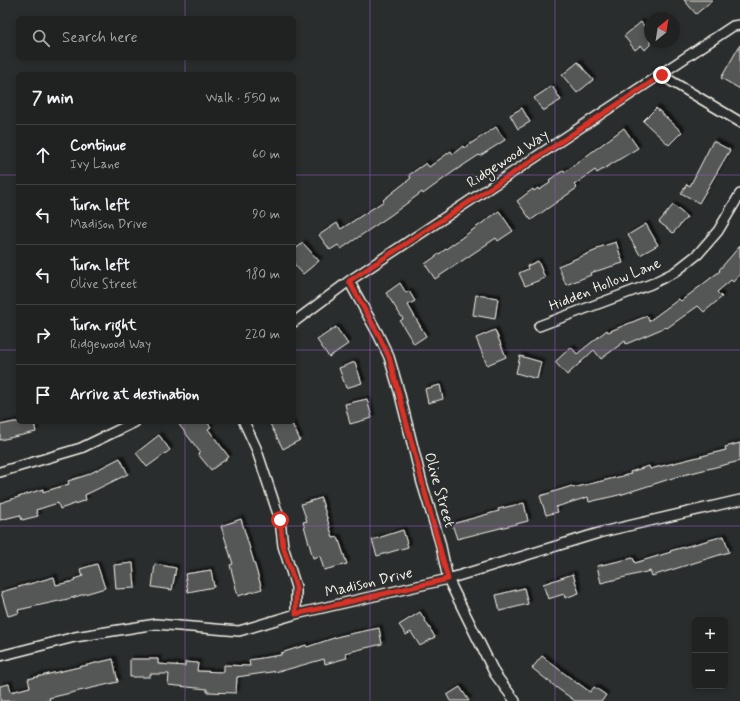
<!DOCTYPE html>
<html lang="en">
<head>
<meta charset="utf-8">
<style>
	:root { --surface:#202222; --page:#2d2f2f; --text:#f1f3f6; --muted:#a2a4a5; --line:#3d3f40 }
	body { margin:0; font-family:Mynerve,sans-serif; background:var(--page); color:var(--text) }
	.controls { position:absolute; right:12px; bottom:12px; display:grid; overflow:hidden; border-radius:6px; box-shadow:0 2px 6px #0003 }
	.controls button { width:36px; height:36px; display:grid; place-items:center; padding:0; border:0; border-bottom:1px solid var(--line); background:var(--surface); color:var(--text); font:20px sans-serif }
	.compass { position:absolute; left:644px; top:12px; width:36px; height:36px; border-radius:50%; background:var(--surface); box-shadow:0 2px 6px #0003; rotate:30deg }
	.stop { position:absolute; width:12px; height:12px; margin:-9px; border:3px solid #d93025; border-radius:50%; background:#fff }
	.stop.end { background:#d93025; border-color:#fff; box-shadow:0 1px 4px #0008 }
	.list { margin:0; padding:0; list-style:none }
	h2 { display:flex; justify-content:space-between; align-items:center; height:52px; margin:0; padding:0 16px; font-size:17px }
	h2 small { font-size:13px; font-weight:400; color:var(--muted) }
	.list li { display:grid; grid-template-columns:26px 1fr auto; gap:12px; align-items:center; box-sizing:border-box; height:60px; padding:0 16px; border-top:1px solid var(--line) }
	.list b { display:block; font-size:15px; white-space:nowrap }
	.list p { margin:0; font-size:13px; white-space:nowrap; color:var(--muted) }
	.list em { font-size:13px; font-style:normal; color:var(--muted) }
	.icon { flex:none; width:22px; height:22px; fill:none; stroke:currentColor; stroke-width:2; stroke-linecap:round; stroke-linejoin:round }
	.map { position:relative; flex:none; width:740px; height:701px; overflow:hidden }
	.search { position:absolute; background:var(--surface); box-shadow:0 2px 6px #0003; left:16px; top:16px; width:280px; height:44px; display:flex; align-items:center; gap:10px; box-sizing:border-box; padding:0 14px; border-radius:6px; color:var(--muted); font-size:15px }
	.panel { position:absolute; background:var(--surface); box-shadow:0 2px 6px #0003; left:16px; top:72px; width:280px; height:352px; border-radius:6px }
	.map>svg:first-child { display:block }
	.building { fill:#555756; stroke:#f4f1e8; filter:url(#shadow) }
	.lines { fill:none; stroke-linecap:round; stroke-linejoin:round }
	.street-casing { stroke:#f4f1e8; stroke-width:12 }
	.street { stroke:#2a2d2e; stroke-width:9 }
	.route { stroke:#d93025; stroke-width:5 }
	.grid { fill:none; stroke:#995dc9; stroke-width:1; stroke-opacity:0.55 }
	.labels { text-anchor:middle; dominant-baseline:central; stroke-width:3.5; stroke-linejoin:round; paint-order:stroke }
	.street-label { font-size:15px; fill:#f4f1e8; stroke:#2a2d2e }
</style>
</head>
<body>
<div class="map">
<svg width="740" height="701" viewBox="0 0 740 701">
	<defs>
		<filter id="shadow"><feDropShadow dx="3" dy="-3" stdDeviation="1" flood-color="#0009"/></filter>
	</defs>
	<rect width="100%" height="100%" fill="#2a2d2e"/>
	<filter id="ink" filterUnits="userSpaceOnUse"><feTurbulence type="fractalNoise" baseFrequency=".025" numOctaves="2"/><feDisplacementMap in="SourceGraphic" scale="8" xChannelSelector="R" yChannelSelector="G"/><feConvolveMatrix kernelMatrix="1 2 1 2 8 2 1 2 1" color-interpolation-filters="sRGB"/></filter>
	<g filter="url(#ink)">
		<path class="building" d="M684,0H713L696,14Z
			M641,22L650,34V45L645,50L641,45L635,50L624,36Z
			M740,45V89L721,78Z
			M578,62L593,80L577,93L562,75Z
			M552,86L561,100L543,111L534,98Z
			M522,108L530,122L518,129L510,115Z
			M656,108L682,132L669,145L643,121Z
			M496,127L505,140L480,156L479,155L453,172L423,194L422,192L391,215L341,249L338,245L330,250L319,235L337,223L341,229L384,201L383,200L411,178L409,175L426,163L429,167L451,151L453,154L463,146L464,148Z
			M624,128L638,148L597,173L595,170L574,185L577,188L531,220L517,201L533,189L534,191L538,188L539,190L550,183L549,180L564,170L565,172Z
			M713,141L730,150L699,203L681,193L687,184L690,186Z
			M673,205L687,217L673,233L659,222Z
			M499,211L513,231L498,241L496,238L435,279L425,264Z
			M646,224L658,245L640,255L628,235Z
			M616,242L623,263L590,273L591,275L566,285L558,266L597,250V248Z
			M303,243L319,261L303,274L294,264V250Z
			M740,246V274L733,282L731,280L717,292L722,297L704,312L698,306L667,328L666,327L626,344L625,341L601,359L594,350L567,375L555,362L571,347L577,354L607,330L608,332L647,316L649,321L679,299L681,301L720,271L719,270Z
			M538,261L545,278L525,286L519,273L528,269L527,266Z
			M400,283L406,293L409,291L415,301L408,305L426,336L414,344L400,321L403,319L386,293Z
			M476,295L498,298L495,319L473,315Z
			M336,327L348,344L329,357L317,340Z
			M495,330L506,357L487,365L476,338Z
			M520,356L541,362L537,379L516,373Z
			M355,362L362,383L346,388L339,368Z
			M440,385L443,399L428,403L425,389Z
			M367,399L372,418L350,424L345,404Z
			M14,422H34L36,432L0,440V425Z
			M177,422H207L211,427L208,429L229,457L211,470L198,454L200,452Z
			M269,422H291L300,440L283,449Z
			M159,435L170,450L147,467L136,453Z
			M740,443V461L679,476L623,494L589,502L588,497L556,507L558,512L546,515L540,496L572,486L573,488L631,474L630,472L649,466L650,469L726,450L725,447Z
			M120,458L128,474L85,495L86,500L60,509L58,503L36,510L38,516L22,520L20,515L0,520V503L43,489V492L69,484L68,481L87,475Z
			M321,498L333,538L338,537L347,564L324,570L320,556L313,558L303,522L307,521L301,504Z
			M524,503L528,521L457,539L452,524L499,511L498,509Z
			M241,519L262,589L238,596L230,565L233,564L221,526Z
			M403,530L408,547L377,556L372,540Z
			M724,536L729,552L652,576L650,571L601,583L597,566L633,558L635,563L671,552L670,551Z
			M133,563L135,588L116,589L114,565Z
			M97,564L105,588L68,599L18,610L19,613L8,616L1,592L54,577L56,585L75,581L74,579L83,576L80,569Z
			M155,564L176,568L172,590L152,587Z
			M211,570L214,587L188,592L185,574Z
			M573,574L579,593L565,598L564,594L548,599L543,584Z
			M524,588L528,604L500,611L496,595Z
			M420,612L435,637L420,646L411,632L406,635L399,625Z
			M379,628L382,644L345,653L347,658L325,664L324,659L285,670L237,677L236,693L207,692V689L168,685L169,674H150V677H130V659H158V664L185,666V662L198,663L197,671L224,672V665L250,666L249,660L281,655V653L306,645L307,647L340,636Z
			M542,656L578,684V683L590,692L594,687L606,695L602,701H575L557,688L532,668Z
			M113,659L118,682L49,698L50,701H0V686L9,684L11,692L30,687L28,679Z
			M460,687L469,701H450L447,695Z"/>
		<g class="lines">
			<g class="street-casing">
				<path id="street" d="M661,75L740,122
					M349,281L378,334L389,357L399,391L422,483L440,542L448,579L495,674L515,701
					M294,322L349,281L733,26L740,25
					M539,326L651,284L675,272L698,254L718,231L740,194
					M244,422L256,448L280,520L283,546L296,587V614
					M0,472L81,448L135,422
					M0,656L75,637L156,624L239,631L296,614L448,579L602,532L740,500"/>
			</g>
			<use href="#street" class="street"/>
		</g>
	</g>
	<g class="lines" filter="url(#ink)">
		<path class="route" d="M280,520L283,546L296,587V614L448,579L389,357L378,334L349,281L662,75"/>
	</g>
	<path class="grid" d="M185,0V18M370,0V701M555,0V701M185,58V74M0,175H18M294,175H740M0,350H18M294,350H740M185,422V701M0,526H740"/>
	<g class="labels">
		<g class="street-label">
			<text transform="translate(508 159) rotate(-33)">Ridgewood Way</text>
			<text transform="translate(605 285) rotate(-22)">Hidden Hollow Lane</text>
			<text transform="translate(439 490) rotate(74)">Olive Street</text>
			<text transform="translate(369 583) rotate(-13)">Madison Drive</text>
		</g>
	</g>
</svg>
<div class="controls">
<button>+</button>
<button>−</button>
</div>
<svg class="compass" viewBox="-18 -18 36 36"><path d="M0-13l5 13h-10z" fill="#e53935"/><path d="M0 13l5-13h-10z" fill="#a2a4a5"/></svg>
<div class="stop" style="left:280px;top:520px"></div>
<div class="stop end" style="left:662px;top:75px"></div>
<div class="search"><svg class="icon" aria-label="search" viewBox="0 0 24 24"><circle cx="10" cy="10" r="6"/><path d="M15 15l6 6"/></svg>Search here</div>
<section class="panel">
<h2>7 min<small>Walk · 550 m</small></h2>
<ul class="list">
<li><svg class="icon" aria-label="ahead" viewBox="0 0 24 24"><path d="M12 20V5M6 11l6-6 6 6"/></svg><div><b>Continue</b><p>Ivy Lane</p></div><em>60 m</em></li>
<li><svg class="icon" aria-label="left" viewBox="0 0 24 24"><path d="M17 20v-9H6M10 6l-5 5 5 5"/></svg><div><b>Turn left</b><p>Madison Drive</p></div><em>90 m</em></li>
<li><svg class="icon" aria-label="left" viewBox="0 0 24 24"><path d="M17 20v-9H6M10 6l-5 5 5 5"/></svg><div><b>Turn left</b><p>Olive Street</p></div><em>180 m</em></li>
<li><svg class="icon" aria-label="right" viewBox="0 0 24 24"><path d="M7 20v-9h11M14 6l5 5-5 5"/></svg><div><b>Turn right</b><p>Ridgewood Way</p></div><em>220 m</em></li>
<li><svg class="icon" aria-label="arrive" viewBox="0 0 24 24"><path d="M6 21V4h12l-3 4 3 4H6"/></svg><div><b>Arrive at destination</b></div></li>
</ul>
</section>
</div>
</body>
</html>
